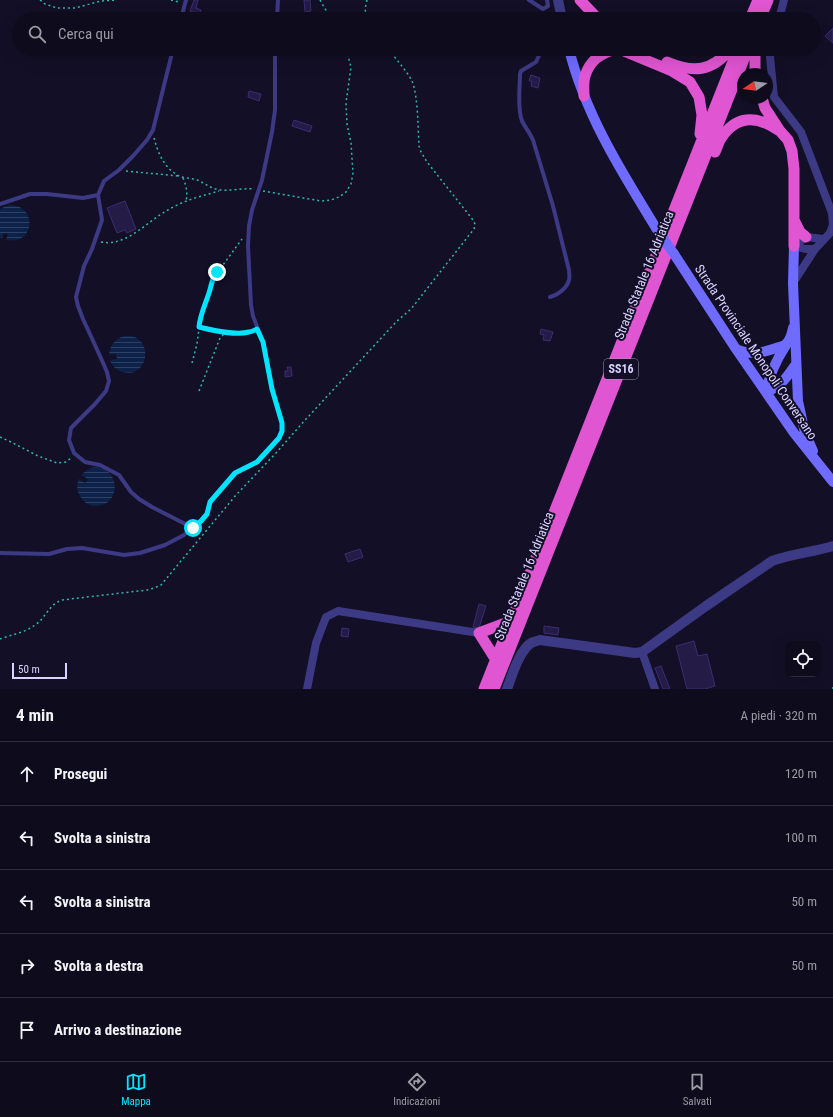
<!DOCTYPE html>
<html lang="it">
<head>
<meta charset="utf-8">
<style>
	:root { --surface:#0e0b1c; --page:#171425; --text:#f1f3f6; --muted:#9b9ba3; --line:#2e2b3b; --accent:#00e5ff }
	body { margin:0; font-family:"Roboto Condensed",sans-serif; background:var(--page); color:var(--text) }
	.controls { position:absolute; right:12px; bottom:12px; display:grid; overflow:hidden; border-radius:8px; box-shadow:0 4px 16px #0002 }
	.controls button { width:36px; height:36px; display:grid; place-items:center; padding:0; border:0; border-bottom:1px solid var(--line); background:var(--surface); color:var(--text); font:20px sans-serif }
	.compass { position:absolute; left:737px; top:68px; width:36px; height:36px; border-radius:50%; background:var(--surface); box-shadow:0 4px 16px #0002; rotate:257deg }
	.scale { position:absolute; left:12px; bottom:10px; width:55px; box-sizing:border-box; padding-left:4px; border:2px solid #d9d4ff; border-top:0; font-size:11px; line-height:14px; white-space:nowrap; color:#d9d4ff; -webkit-text-stroke:3px #130f26; paint-order:stroke }
	.stop { position:absolute; width:12px; height:12px; margin:-9px; border:3px solid #00e5ff; border-radius:50%; background:#fff }
	.stop.end { background:#00e5ff; border-color:#fff; box-shadow:0 1px 4px #0008 }
	.list { margin:0; padding:0; list-style:none }
	h2 { display:flex; justify-content:space-between; align-items:center; height:52px; margin:0; padding:0 16px; font-size:17px }
	h2 small { font-size:13px; font-weight:400; color:var(--muted) }
	.list li { display:grid; grid-template-columns:26px 1fr auto; gap:12px; align-items:center; box-sizing:border-box; height:64px; padding:0 16px; border-top:1px solid var(--line) }
	.list b { display:block; font-size:15px; white-space:nowrap }
	.list em { font-size:13px; font-style:normal; color:var(--muted) }
	.icon { flex:none; width:22px; height:22px; fill:none; stroke:currentColor; stroke-width:2; stroke-linecap:round; stroke-linejoin:round }
	.map { position:relative; flex:none; width:833px; height:689px; overflow:hidden }
	.search { position:absolute; background:var(--surface); box-shadow:0 4px 16px #0002; left:12px; right:12px; top:12px; height:44px; display:flex; align-items:center; gap:10px; box-sizing:border-box; padding:0 14px; border-radius:22px; color:var(--muted); font-size:15px }
	.sheet { height:372px; background:var(--surface) }
	nav { display:flex; justify-content:space-around; align-items:center; box-sizing:border-box; height:56px; border-top:1px solid var(--line); background:var(--surface); font-size:11px; color:var(--muted) }
	nav a { display:grid; justify-items:center; gap:2px }
	nav .on { color:var(--accent) }
	.map>svg:first-child { display:block }
	.water { fill:url(#water-rules) }
	.building { fill:#241b47; stroke:#3b2d73 }
	.lines { fill:none; stroke-linecap:round; stroke-linejoin:round }
	.path { stroke:#2fb8b0; stroke-width:1.5; stroke-dasharray:2 3; stroke-linecap:butt }
	.service { stroke:#3d3a85; stroke-width:4 }
	.minor { stroke:#3d3a85; stroke-width:8 }
	.tertiary { stroke:#3d3a85; stroke-width:10 }
	.secondary { stroke:#6f6bff; stroke-width:10 }
	.trunk { stroke:#e055d1; stroke-width:11 }
	.secondary-bridge { stroke:#6f6bff; stroke-width:10 }
	.route { stroke:#00e5ff; stroke-width:5 }
	.labels { text-anchor:middle; dominant-baseline:central; stroke-width:4; stroke-linejoin:round; paint-order:stroke }
	.shield { fill:#130f26; stroke:#9e99be; stroke-width:1 }
	.shield-label { font-size:12px; font-weight:bold; fill:#d9d4ff }
	.street-label { font-size:13px; fill:#d9d4ff; stroke:#130f26 }
</style>
</head>
<body>
<div class="map">
<svg width="833" height="689" viewBox="0 0 833 689">
	<defs>
		<pattern id="water-rules" width="6" height="5" patternUnits="userSpaceOnUse"><rect width="6" height="5" fill="#0c2248"/><path d="M0 2.5h6" fill="none" stroke="#2f4163"/></pattern>
	</defs>
	<rect width="100%" height="100%" fill="#130f26"/>
	<path class="water" d="M10,205C39,206 34,246 6,240L8,234L4,233L2,238L0,237V209L6,206Z
		M124,336C155,333 150,379 123,372C117,371 112,366 110,360L117,359L116,354L109,355C110,345 115,339 124,336Z
		M91,468C121,463 123,507 95,506C90,506 85,503 82,499C77,493 76,486 79,479L85,483L88,479L81,475L87,470Z"/>
	<path class="building" d="M194,0H198L196,8L201,10L199,15L190,11Z
		M304,0H310L311,11L305,12Z
		M833,28V43L825,36Z
		M531,75L540,78L538,88L531,86L532,81H529Z
		M249,91L261,94L259,101L248,97Z
		M294,120L312,126L310,132L292,126Z
		M125,201L136,229L127,233L125,230L117,233L107,208Z
		M541,329L553,332L550,341L543,340L544,335L540,334Z
		M287,367H291L292,376L285,377V371H288Z
		M360,549L363,557L348,562L345,554Z
		M479,604L486,606L479,628L473,627Z
		M544,626L559,628L558,635L544,633Z
		M342,628L349,629L348,637L341,636Z
		M694,641L698,656L707,654L715,686L705,689H687L676,646Z
		M661,666L670,689H663L655,668Z"/>
	<g class="lines">
		<path class="path" d="M40,0L45,4L57,8H75L101,1L116,0
			M171,0L179,2
			M320,0L331,19
			M367,0L365,9L367,19
			M154,138C158,153 164,168 179,176C184,178 191,178 197,180C205,183 211,189 220,190C230,191 242,188 254,189
			M126,171L178,176
			M183,178C186,185 188,193 186,201
			M263,191L321,201L331,200L339,197L346,192L351,184L353,173L351,143L347,124L346,103L351,67L348,56L345,49
			M101,242C127,247 147,221 168,210C184,200 202,196 219,191
			M199,327C212,330 239,337 252,331
			M192,363L197,344L201,313L210,287L212,280L242,239
			M199,391L220,338L223,335L227,332
			M0,437L11,442L38,456L57,463L66,462L71,458
			M0,639C11,635 26,632 35,625C46,618 48,605 62,600L147,590L154,588L161,585L236,495L276,453L307,418L397,321L411,309L474,229L475,224L473,220L427,162L421,152L419,146C418,129 418,95 412,81C406,70 396,59 388,49
			M833,689V685"/>
		<path class="service" d="M529,0L543,9L548,6L547,0
			M181,19L186,0
			M277,19L278,0
			M173,49L153,130L147,140L133,156L119,170L104,181L98,195L102,220L92,249L84,266L76,297L78,306L83,319L100,356L107,372L109,381L106,391L95,404L71,428L69,440L74,453L85,462L100,465L119,475L131,492L139,499L152,507L193,528
			M542,49L536,62L521,71L520,74C520,86 517,109 522,121C525,127 530,133 533,140L553,206L569,270C569,273 570,277 569,280C567,288 558,295 550,297
			M0,204L30,194H47L83,198L98,195
			M0,553L49,554L67,549L82,548L124,555L140,553L165,545L184,535L201,521L207,514L210,502L235,473L257,462L279,438L282,431V423L272,389L263,342L253,316L251,305L248,246L249,226L252,210L262,180L272,132L275,110V49"/>
		<path class="minor" d="M779,19L784,0
			M772,49L770,57L774,97L801,132L832,213L833,225L830,233L815,249L793,283
			M794,246L806,237L824,239
			M794,246L805,249H815
			M642,652L655,689
			M307,689L316,643L326,617L338,611L479,633"/>
		<path class="tertiary" d="M558,0L562,19
			M507,689C512,676 519,651 531,643C533,642 537,641 540,640L635,653L642,652L706,606L772,561C792,554 813,552 833,546"/>
		<path class="secondary" d="M569,49C585,114 621,171 656,228
			M794,246L793,283L798,401L805,433L813,451
			M674,254L736,349L794,433L833,482
			M736,349C752,356 761,353 776,348C779,347 783,346 785,345C790,341 792,333 793,328
			M766,392C769,375 777,359 786,345
			M766,392C781,387 787,377 796,364"/>
		<path class="trunk" d="M580,0L598,19
			M750,19L758,0
			M760,19L768,0
			M619,49L672,71L690,82L699,97L702,115L700,134
			M755,49V68L756,74
			M667,62C693,73 712,72 730,49
			M584,96C584,90 583,82 585,76C590,60 600,54 615,49
			M762,98L765,108L780,131L788,140L792,151L794,169V246
			M715,152C717,148 718,144 720,140C735,115 756,115 778,130
			M794,220L800,232L806,237
			M496,660L479,633L511,621
			M484,689L738,49
			M494,689L748,49"/>
		<path class="secondary-bridge" d="M656,228L674,254"/>
	</g>
	<g class="lines">
		<path class="route" d="M193,528L201,521L207,514L210,502L235,473L257,462L279,438L282,431V423L272,389L263,342L257,329C255,330 252,332 249,332C235,336 212,330 199,327C200,315 205,305 209,293C212,284 211,280 217,272"/>
	</g>
	<g class="labels">
		<rect class="shield" x="604" y="359" width="34" height="20" rx="3"/>
		<g class="shield-label">
			<text x="621" y="369">SS16</text>
		</g>
		<g class="street-label">
			<text transform="translate(644 275) rotate(-68)">Strada Statale 16 Adriatica</text>
			<text transform="translate(756 352) rotate(56)">Strada Provinciale Monopoli Conversano</text>
			<text transform="translate(524 576) rotate(-68)">Strada Statale 16 Adriatica</text>
		</g>
	</g>
</svg>
<div class="controls">
<button><svg class="icon" aria-label="locate" viewBox="0 0 24 24"><circle cx="12" cy="12" r="6"/><path d="M12 2v4M12 18v4M2 12h4M18 12h4"/></svg></button>
</div>
<svg class="compass" viewBox="-18 -18 36 36"><path d="M0-13l5 13h-10z" fill="#e53935"/><path d="M0 13l5-13h-10z" fill="#9b9ba3"/></svg>
<div class="scale">50 m</div>
<div class="stop" style="left:193px;top:528px"></div>
<div class="stop end" style="left:217px;top:272px"></div>
<div class="search"><svg class="icon" aria-label="search" viewBox="0 0 24 24"><circle cx="10" cy="10" r="6"/><path d="M15 15l6 6"/></svg>Cerca qui</div>
</div>
<section class="sheet">
<h2>4 min<small>A piedi · 320 m</small></h2>
<ul class="list">
<li><svg class="icon" aria-label="ahead" viewBox="0 0 24 24"><path d="M12 20V5M6 11l6-6 6 6"/></svg><div><b>Prosegui</b></div><em>120 m</em></li>
<li><svg class="icon" aria-label="left" viewBox="0 0 24 24"><path d="M17 20v-9H6M10 6l-5 5 5 5"/></svg><div><b>Svolta a sinistra</b></div><em>100 m</em></li>
<li><svg class="icon" aria-label="left" viewBox="0 0 24 24"><path d="M17 20v-9H6M10 6l-5 5 5 5"/></svg><div><b>Svolta a sinistra</b></div><em>50 m</em></li>
<li><svg class="icon" aria-label="right" viewBox="0 0 24 24"><path d="M7 20v-9h11M14 6l5 5-5 5"/></svg><div><b>Svolta a destra</b></div><em>50 m</em></li>
<li><svg class="icon" aria-label="arrive" viewBox="0 0 24 24"><path d="M6 21V4h12l-3 4 3 4H6"/></svg><div><b>Arrivo a destinazione</b></div></li>
</ul>
</section>
<nav>
<a class="on"><svg class="icon" aria-label="map" viewBox="0 0 24 24"><path d="M3 6l6-2 6 2 6-2v14l-6 2-6-2-6 2zM9 4v14M15 6v14"/></svg>Mappa</a>
<a><svg class="icon" aria-label="directions" viewBox="0 0 24 24"><path d="M12 3l9 9-9 9-9-9zM9 14v-3h6M13 9l2 2-2 2"/></svg>Indicazioni</a>
<a><svg class="icon" aria-label="saved" viewBox="0 0 24 24"><path d="M7 4h10v16l-5-4-5 4z"/></svg>Salvati</a>
</nav>
</body>
</html>
